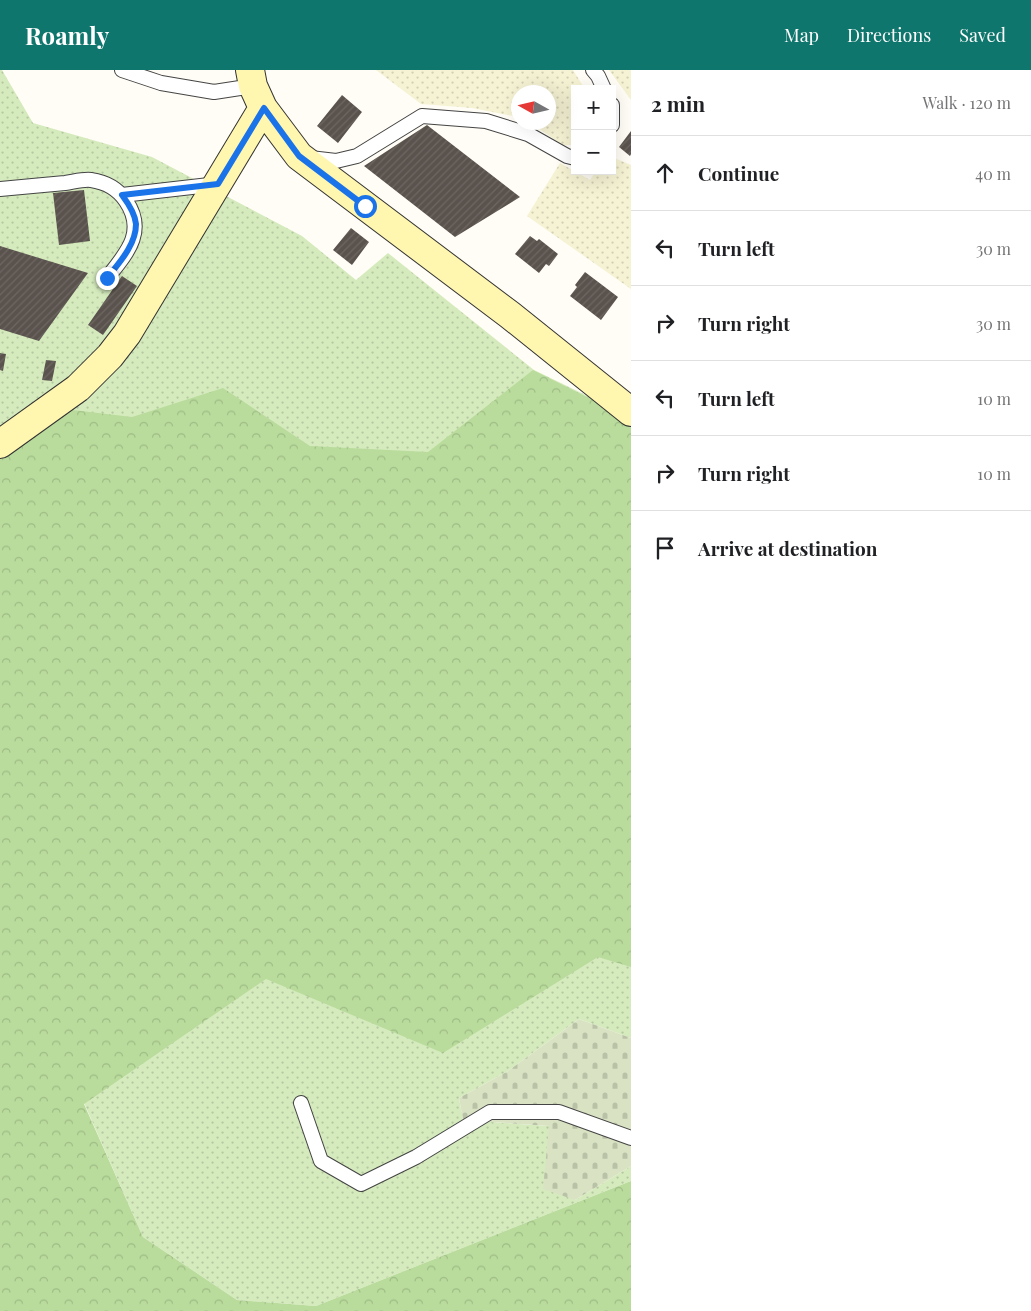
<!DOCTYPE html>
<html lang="en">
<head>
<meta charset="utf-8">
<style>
	:root { --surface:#fff; --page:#f2f2f2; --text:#202124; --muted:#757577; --line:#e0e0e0; --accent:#0f766e }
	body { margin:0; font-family:"Playfair Display",serif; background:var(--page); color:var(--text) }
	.controls { position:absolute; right:15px; top:15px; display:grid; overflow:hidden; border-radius:0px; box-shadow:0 5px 20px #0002 }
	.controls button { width:45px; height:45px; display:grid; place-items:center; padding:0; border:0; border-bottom:1px solid var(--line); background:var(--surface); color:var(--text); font:25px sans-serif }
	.compass { position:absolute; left:511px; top:15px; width:45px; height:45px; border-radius:50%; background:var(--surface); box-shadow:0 5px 20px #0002; rotate:278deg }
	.stop { position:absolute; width:15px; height:15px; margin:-11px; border:4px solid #1a73e8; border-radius:50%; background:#fff }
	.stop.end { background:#1a73e8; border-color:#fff; box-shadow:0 1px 5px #0008 }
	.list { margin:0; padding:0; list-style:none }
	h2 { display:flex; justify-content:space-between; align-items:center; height:65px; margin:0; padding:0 20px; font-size:21px }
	h2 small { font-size:16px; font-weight:400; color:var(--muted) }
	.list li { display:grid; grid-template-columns:32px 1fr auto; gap:15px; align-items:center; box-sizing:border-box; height:75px; padding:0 20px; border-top:1px solid var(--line) }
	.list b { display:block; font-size:19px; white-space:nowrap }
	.list em { font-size:16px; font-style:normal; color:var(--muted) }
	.icon { flex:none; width:28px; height:28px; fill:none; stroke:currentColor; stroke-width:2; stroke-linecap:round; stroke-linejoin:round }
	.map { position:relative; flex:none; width:631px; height:1241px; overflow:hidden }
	header { display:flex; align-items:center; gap:30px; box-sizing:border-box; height:70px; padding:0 25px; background:var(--accent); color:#fff }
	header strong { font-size:24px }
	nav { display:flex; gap:28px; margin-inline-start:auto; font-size:18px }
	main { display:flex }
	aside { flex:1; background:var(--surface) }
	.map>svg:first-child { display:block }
	.farmland { fill:url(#farmland-dots) }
	.grass { fill:url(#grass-dots) }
	.forest { fill:url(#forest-crowns) }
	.cemetery { fill:url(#cemetery-stones) }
	.building { fill:url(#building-hatch) }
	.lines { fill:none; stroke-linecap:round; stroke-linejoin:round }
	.lane-casing { stroke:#444; stroke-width:16 }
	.secondary-casing { stroke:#333; stroke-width:30 }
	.lane { stroke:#fff; stroke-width:14 }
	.secondary { stroke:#fff6b0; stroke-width:28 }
	.route { stroke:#1a73e8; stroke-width:6 }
</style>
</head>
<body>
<header>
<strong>Roamly</strong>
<nav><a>Map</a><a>Directions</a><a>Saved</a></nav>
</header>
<main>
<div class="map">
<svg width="631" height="1241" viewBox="0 0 631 1241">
	<defs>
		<pattern id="farmland-dots" width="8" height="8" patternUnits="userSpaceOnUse" patternTransform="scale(1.25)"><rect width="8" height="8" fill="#f6f3d4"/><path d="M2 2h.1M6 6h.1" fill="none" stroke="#d2cfb5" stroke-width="1.8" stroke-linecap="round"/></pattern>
		<pattern id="grass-dots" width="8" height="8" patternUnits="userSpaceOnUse" patternTransform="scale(1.25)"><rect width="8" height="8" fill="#d5ebbd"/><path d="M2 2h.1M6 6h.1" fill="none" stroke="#b6c8a1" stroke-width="1.8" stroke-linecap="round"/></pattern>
		<pattern id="forest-crowns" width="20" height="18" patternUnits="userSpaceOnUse" patternTransform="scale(1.25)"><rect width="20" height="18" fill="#b9dc9c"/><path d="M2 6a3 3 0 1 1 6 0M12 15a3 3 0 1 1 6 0" fill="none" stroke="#9ebc85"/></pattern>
		<pattern id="cemetery-stones" width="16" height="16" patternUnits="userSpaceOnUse" patternTransform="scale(1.25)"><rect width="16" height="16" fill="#d9e3c4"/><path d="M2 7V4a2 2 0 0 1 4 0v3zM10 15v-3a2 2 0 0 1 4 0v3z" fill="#b9c2a7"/></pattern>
		<pattern id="building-hatch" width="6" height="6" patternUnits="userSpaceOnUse" patternTransform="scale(1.25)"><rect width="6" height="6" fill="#5a524d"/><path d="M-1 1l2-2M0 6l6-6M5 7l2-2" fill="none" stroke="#6d6662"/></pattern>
	</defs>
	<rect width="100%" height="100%" fill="#fffdf5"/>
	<path class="farmland" d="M376,0H573L585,19H575V75H562L531,53L548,52V22H518V47L472,38L421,34Z
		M609,0H631V30Z
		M612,87L631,95V219L527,146L560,93L590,110L596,101H612Z"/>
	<path class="grass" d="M0,0H2L33,53L152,87L302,166L356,210L388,183L534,300L631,347V968L579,949L508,1001L459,1028L463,1050L549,1056L575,1130L631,1096V1111L316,1236L237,1230L143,1167L69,999L0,584Z"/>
	<path class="forest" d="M533,300L631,349V897L598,887L443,983L266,909L84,1034L143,1167L237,1230L316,1236L631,1111V1241H0V383L56,338L132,347L223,318L310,376L428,382Z"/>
	<path class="cemetery" d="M579,949L631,968V1096L575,1130L543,1119L549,1056L463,1050L459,1028L508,1001Z"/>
	<path class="building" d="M342,25L362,42L338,73L317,56Z
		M427,55L520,127L455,167L364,96Z
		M631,61V84L630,86L619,77Z
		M84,120L90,171L59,175L53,123Z
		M351,158L369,172L352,195L333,180Z
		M530,166L537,171L539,169L558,184L549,196L546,194L539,203L515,184Z
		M0,176L88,203L39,271L0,259Z
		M585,202L618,227L601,250L570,226L577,217L575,215Z
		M122,206L137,216L103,265L88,255Z
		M0,283L6,284L3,301L0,300Z
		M46,290L56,291L52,311L42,310Z"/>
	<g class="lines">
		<g class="lane-casing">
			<path id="lane" d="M122,0L161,13L214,22L253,16
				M593,0L598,6L604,19
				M612,35V55
				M310,88L336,91L357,86L422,46L486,51L528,64L567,86L575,88
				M0,119C22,117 43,115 65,113C73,112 83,109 91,110C105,112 118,119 126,131C147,162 126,184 107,208
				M122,125L218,114
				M301,1033L321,1091L361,1114L416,1087L490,1042H559L631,1068"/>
		</g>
		<g class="secondary-casing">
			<path id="secondary" d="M250,0L253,16L263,38L299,86L510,245L631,342
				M0,374L78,318L110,286L127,264L263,38"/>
		</g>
		<use href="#lane" class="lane"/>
		<use href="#secondary" class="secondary"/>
	</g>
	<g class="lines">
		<path class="route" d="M107,208C119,193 136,175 136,154C135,143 128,133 122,125L218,114L264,38L299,86L365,136"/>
	</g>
</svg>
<div class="controls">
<button>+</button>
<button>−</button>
</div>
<svg class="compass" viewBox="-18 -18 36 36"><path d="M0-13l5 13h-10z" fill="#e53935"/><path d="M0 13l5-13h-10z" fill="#757577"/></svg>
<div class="stop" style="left:365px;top:136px"></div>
<div class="stop end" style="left:107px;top:208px"></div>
</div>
<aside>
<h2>2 min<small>Walk · 120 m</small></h2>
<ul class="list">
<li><svg class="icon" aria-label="ahead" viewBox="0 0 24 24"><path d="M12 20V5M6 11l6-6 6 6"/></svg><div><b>Continue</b></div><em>40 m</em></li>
<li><svg class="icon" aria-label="left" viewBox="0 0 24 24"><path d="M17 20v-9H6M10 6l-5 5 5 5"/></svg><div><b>Turn left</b></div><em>30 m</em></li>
<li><svg class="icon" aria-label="right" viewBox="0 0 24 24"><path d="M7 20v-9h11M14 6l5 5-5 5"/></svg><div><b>Turn right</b></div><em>30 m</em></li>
<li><svg class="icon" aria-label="left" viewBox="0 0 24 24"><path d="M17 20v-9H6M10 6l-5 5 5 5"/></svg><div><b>Turn left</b></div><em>10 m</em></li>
<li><svg class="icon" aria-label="right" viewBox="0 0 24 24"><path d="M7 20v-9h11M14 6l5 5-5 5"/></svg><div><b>Turn right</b></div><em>10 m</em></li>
<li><svg class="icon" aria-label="arrive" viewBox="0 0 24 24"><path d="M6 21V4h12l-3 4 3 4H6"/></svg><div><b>Arrive at destination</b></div></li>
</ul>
</aside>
</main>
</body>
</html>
